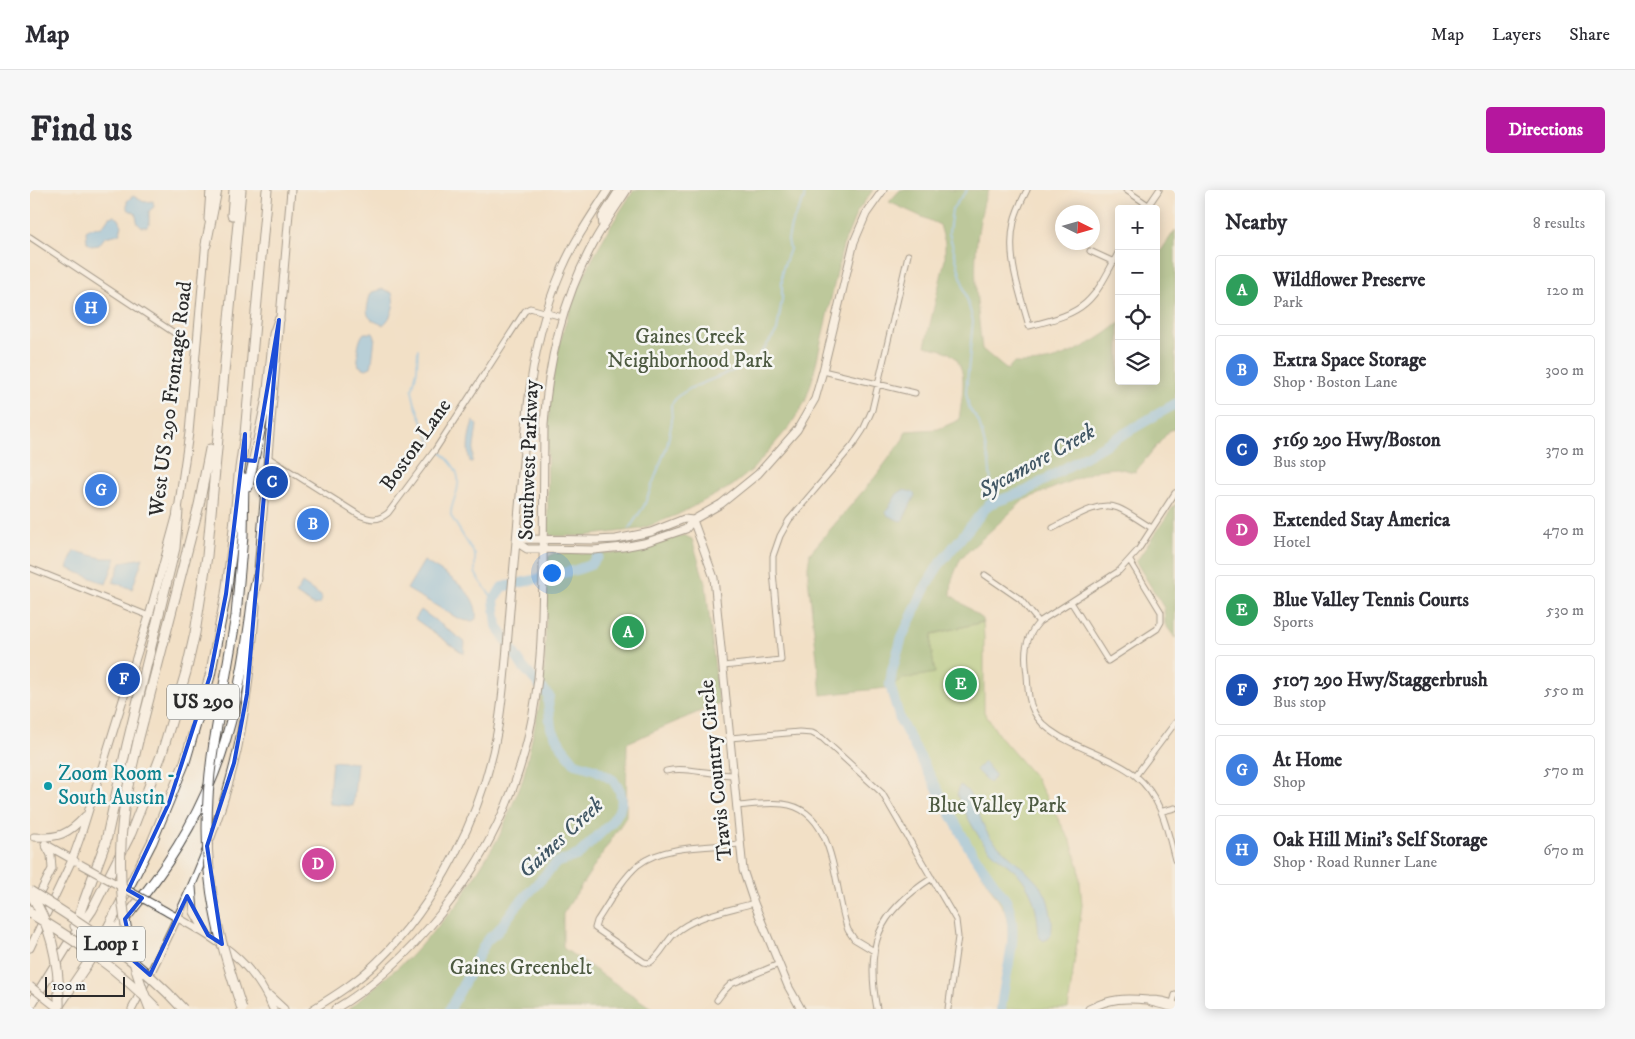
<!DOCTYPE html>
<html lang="en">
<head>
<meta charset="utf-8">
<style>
	:root { --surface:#fff; --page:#f7f7f7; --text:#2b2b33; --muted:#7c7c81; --line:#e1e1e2; --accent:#b5179e }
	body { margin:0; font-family:"IM FELL DW Pica",serif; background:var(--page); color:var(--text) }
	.controls { position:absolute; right:15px; top:15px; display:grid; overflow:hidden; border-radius:5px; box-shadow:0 2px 12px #0003 }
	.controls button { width:45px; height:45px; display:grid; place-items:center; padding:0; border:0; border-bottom:1px solid var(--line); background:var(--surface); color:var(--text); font:25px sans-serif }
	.compass { position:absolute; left:1025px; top:15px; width:45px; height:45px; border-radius:50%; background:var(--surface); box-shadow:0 2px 12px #0003; rotate:95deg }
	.scale { position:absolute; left:15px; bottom:12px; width:80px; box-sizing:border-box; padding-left:5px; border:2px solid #2b2b2b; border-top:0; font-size:14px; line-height:18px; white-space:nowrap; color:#2b2b2b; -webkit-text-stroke:4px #f6f6f2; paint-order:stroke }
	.you { position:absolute; left:521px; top:382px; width:18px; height:18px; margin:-12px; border:4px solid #fff; border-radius:50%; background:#1a73e8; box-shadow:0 0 0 8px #1a73e833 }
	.badge { display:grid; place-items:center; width:32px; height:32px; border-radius:50%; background:var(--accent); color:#fff; font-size:16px; font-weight:700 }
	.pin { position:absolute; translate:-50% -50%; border:2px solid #fff; box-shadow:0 1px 5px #0006 }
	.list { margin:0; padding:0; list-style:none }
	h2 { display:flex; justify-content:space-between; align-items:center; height:65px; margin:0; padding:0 20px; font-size:21px }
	h2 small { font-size:16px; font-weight:400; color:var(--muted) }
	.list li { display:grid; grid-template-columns:32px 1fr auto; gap:15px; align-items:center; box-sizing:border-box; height:70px; margin:0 10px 10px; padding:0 10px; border:1px solid var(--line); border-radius:5px }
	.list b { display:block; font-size:19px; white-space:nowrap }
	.list p { margin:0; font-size:16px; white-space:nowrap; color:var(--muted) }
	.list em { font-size:16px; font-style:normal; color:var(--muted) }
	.icon { flex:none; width:28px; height:28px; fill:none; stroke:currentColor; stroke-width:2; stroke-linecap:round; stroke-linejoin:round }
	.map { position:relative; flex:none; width:1145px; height:819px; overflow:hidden; border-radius:5px }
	header { display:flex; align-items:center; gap:30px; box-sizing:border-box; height:70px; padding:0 25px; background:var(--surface); border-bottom:1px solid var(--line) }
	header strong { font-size:24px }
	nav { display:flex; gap:28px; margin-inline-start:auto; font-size:18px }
	.intro { display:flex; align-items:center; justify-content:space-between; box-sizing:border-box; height:120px; padding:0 30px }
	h1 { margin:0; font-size:35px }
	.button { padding:12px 22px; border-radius:5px; background:var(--accent); color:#fff; font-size:18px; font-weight:700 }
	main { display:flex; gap:30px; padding:0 30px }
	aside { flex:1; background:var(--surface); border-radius:5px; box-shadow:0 2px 12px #0003 }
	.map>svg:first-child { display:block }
	.green { fill:#9bc774; stroke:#637950 }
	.forest { fill:#7cac66; stroke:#546c48 }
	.water { fill:#72baea; stroke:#4e728a }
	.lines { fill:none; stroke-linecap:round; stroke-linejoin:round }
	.stream { stroke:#72baea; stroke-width:2 }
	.river { stroke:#72baea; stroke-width:10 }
	.street-casing { stroke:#494642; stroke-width:7 }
	.secondary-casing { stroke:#494642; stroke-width:9 }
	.highway-casing { stroke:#494642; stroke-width:11 }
	.street { stroke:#fff; stroke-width:5 }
	.secondary { stroke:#fff; stroke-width:7 }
	.highway { stroke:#fff; stroke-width:9 }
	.secondary-bridge-casing { stroke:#494642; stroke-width:9; stroke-linecap:butt }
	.highway-bridge-casing { stroke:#494642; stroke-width:11; stroke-linecap:butt }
	.secondary-bridge { stroke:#fff; stroke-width:7 }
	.highway-bridge { stroke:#fff; stroke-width:9 }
	.marked { fill:none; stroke:#1d4ed8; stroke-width:4; stroke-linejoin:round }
	.culture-dot { fill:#0f9aa8; stroke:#f6f6f2; stroke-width:2 }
	.labels { text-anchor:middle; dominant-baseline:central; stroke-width:5; stroke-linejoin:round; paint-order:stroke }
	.shield { fill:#f6f6f2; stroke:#686867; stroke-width:1 }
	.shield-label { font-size:20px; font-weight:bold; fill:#2b2b2b }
	.park-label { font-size:21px; fill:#4d5a41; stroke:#f6f6f2 }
	.street-label { font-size:21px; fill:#2b2b2b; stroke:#f6f6f2 }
	.culture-label { font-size:21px; fill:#0d838f; stroke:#f6f6f2; text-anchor:start }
	.water-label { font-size:22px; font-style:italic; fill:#405664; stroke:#f6f6f2 }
</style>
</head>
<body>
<header>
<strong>Map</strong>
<nav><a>Map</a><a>Layers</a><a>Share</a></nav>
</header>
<div class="intro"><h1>Find us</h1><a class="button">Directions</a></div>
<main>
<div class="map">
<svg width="1145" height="819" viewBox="0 0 1145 819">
	<rect width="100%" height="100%" fill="#f6f6f2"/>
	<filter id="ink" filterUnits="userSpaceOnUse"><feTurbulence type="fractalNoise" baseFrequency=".02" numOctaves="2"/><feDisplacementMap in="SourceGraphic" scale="10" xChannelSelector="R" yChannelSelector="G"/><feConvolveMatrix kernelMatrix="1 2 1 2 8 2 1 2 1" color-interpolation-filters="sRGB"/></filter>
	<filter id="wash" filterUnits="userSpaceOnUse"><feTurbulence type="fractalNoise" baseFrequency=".0096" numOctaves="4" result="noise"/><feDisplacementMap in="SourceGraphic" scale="20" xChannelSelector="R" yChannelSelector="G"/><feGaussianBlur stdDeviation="1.12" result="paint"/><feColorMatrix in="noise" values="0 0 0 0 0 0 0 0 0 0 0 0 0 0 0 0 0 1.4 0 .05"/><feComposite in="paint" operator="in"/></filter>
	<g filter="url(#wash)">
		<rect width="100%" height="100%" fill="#f2e0c6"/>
		<path class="green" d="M953,432L954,448V522L970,547L1005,587L1041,652L1049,678L1052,715L1038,819H967C972,788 985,748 974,719L934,656L872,540L859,508L856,491L863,454Z"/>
		<path class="forest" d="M604,0H843L827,22L813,56L783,187L775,212L760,236L722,280L702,296L647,325L611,339L553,346H521L518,343C518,291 515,238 523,187C534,116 564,59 604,0Z
			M870,0H959C954,8 953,17 951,26C941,72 947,112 952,159L977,180L983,173C998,173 1013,173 1027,168C1048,161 1072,148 1089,133V191H1126V68L1145,40V239L1140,240L1105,282L1086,278L1068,280L994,310L931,368L922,389L921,405L953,429V432L902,444L901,457L905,483L873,489L857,498L791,505L778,387V376L780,363L845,287L873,249L876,241L908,239L929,230C931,210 941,176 919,163C913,159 902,158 895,156L915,69V53L910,35L859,12Z
			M1145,314V448L1135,434L1134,418L1106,372Z
			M654,345L662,349L676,396L689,515L680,517L597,553L596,627L533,724V758L623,819H319L381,766L427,715L469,647L493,589L509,517L514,487L518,367L524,363H593Z"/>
		<path class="water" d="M103,6L114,12L123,11L124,17L119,21V35L117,37H111L108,34L105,23L97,19V11Z
			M84,26L89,29L92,36L89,44L75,47L69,55L61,56L57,52L56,41L60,38L72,37L79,27Z
			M353,99L362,103C366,114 362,128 353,135C341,130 335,128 338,114C339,110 339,106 342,102Z
			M334,143H343L345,147L342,173L341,177L336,179L329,176C326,167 328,149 334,143Z
			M443,231L447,235L442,272H440C436,257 439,245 443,231Z
			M873,300L882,302L885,305L873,330L870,331L857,325L856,322L867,304Z
			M44,361L72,368H86L76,394L37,378Z
			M113,368L102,399L83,392L91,372Z
			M394,371C413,383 450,401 446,429L443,431C429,432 422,424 410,418C399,411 388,406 377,399Z
			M272,393L291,406L292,409L290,414L283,415L266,404Z
			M391,420L435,452L434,464L385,429Z
			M302,571L327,573L323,616L300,614L299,605Z
			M954,572L966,586L959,593L946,580Z
			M930,595C946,603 949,633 960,647C974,663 1008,688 1016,706C1019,713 1021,724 1022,732C1022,741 1022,746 1014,751L1009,747C1008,725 1005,704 990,686C980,676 968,668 958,658C944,642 936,624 927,605Z"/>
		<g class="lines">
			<path class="stream" d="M937,0L922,19L919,43L943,131L936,202L939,218L949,232L959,271L961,293L959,314
				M388,159L387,180L382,201L385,214L402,255
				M411,262C426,277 433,286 425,307C423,314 420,319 421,326L445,365V382L449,390L464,410
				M599,339L614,316L637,256L642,231L641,215L648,206L661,198L724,172L747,141L752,109V81L760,59L758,50L761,35L774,9L775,0"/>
			<path class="river" d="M420,819L457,750L467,742L484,719L526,673L548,665L581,633L589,621L592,611L590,601L583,590L566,580L545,573L532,557L521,538L518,512L519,506L493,477L467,436L464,410L472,397L546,380L560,375L568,366
				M971,819C974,783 991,747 977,712L939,658L870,530L860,495L862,481L872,447L895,398L908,376L959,314L996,301L1145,214"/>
		</g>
	</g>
	<g filter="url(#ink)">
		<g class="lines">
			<g class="street-casing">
				<path id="street" d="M997,0C992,10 986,21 984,32C976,67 990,103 999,136C1057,122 1062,114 1089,61
					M1096,0L1118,15
					M1116,19L1129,0
					M0,47L167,158
					M1060,61L1084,72
					M793,181L885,203
					M239,268L329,325C341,330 348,331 358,323L405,260L495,121L500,118L532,127
					M1145,303L1108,360L1089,381L1009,432C994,449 994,464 997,485C998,498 998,511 1004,522C1019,553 1079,563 1106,586C1132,608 1137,639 1145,670
					M1023,338C1042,329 1067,310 1088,318C1100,323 1111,332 1122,338
					M0,378L119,426
					M955,385L990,409L1009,432
					M1041,412L1078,471L1127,439L1131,432V422L1100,371
					M693,476L751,470L743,382V366L750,346L759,330L823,255L833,240L842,220L878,65
					M700,548L769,542L782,543L792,548L852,603L926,730L928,747L918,819
					M636,581C654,576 683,585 703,585
					M1106,585L1145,533
					M706,616C721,615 738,612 753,614C808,620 803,701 818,740L824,749L844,761
					M1133,621L1145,618
					M710,654C679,657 633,655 608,675C591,690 579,713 567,731L565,738L614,772L619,773C630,767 635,753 644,744C665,725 697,721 724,713
					M687,810L693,802L701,794L749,774
					M1142,816L1145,805
					M847,819C835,755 847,723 902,688"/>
			</g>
			<g class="secondary-casing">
				<path id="secondary" d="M178,29L180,0
					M573,37L572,27L589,0
					M663,330L684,388L713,680L724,713L758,796L771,819
					M486,352L497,359H513L564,360L593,357L614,353L656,339L663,330L691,314L728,284L767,240L785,209L793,181L824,52L836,24L853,0
					M486,352L495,349L566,350L586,349L621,342L654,329L663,330
					M227,393L261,0
					M4,647C28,648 38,645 55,626
					M15,654L45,671
					M162,697L164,722L176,743
					M130,718C178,745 221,765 243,819
					M0,723L22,679L21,665L15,654
					M0,758L42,670L51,645L119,426L148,320L159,243L176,50
					M240,806L254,819
					M1121,812L1145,818
					M102,819C142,742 183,658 204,574C217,522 221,469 226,416
					M283,819C306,805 328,791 347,772C406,715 453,623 467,543C475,499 477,453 481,408C487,344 492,279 498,215C503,168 513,123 532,79C544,51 562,25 578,0
					M305,819C346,795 382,759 411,723C452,672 483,612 498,548C511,493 512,439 513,383C513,334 514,284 514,235C518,170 533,109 564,52C574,34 586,17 597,0
					M1059,819C1081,808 1094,808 1118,810C1127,810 1136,811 1145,815"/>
			</g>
			<g class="highway-casing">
				<path id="highway" d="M202,25L204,0
					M176,55L187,0
					M218,297L237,208L244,144L249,130
					M108,551L169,315L180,259
					M184,553L206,426L213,346L214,288
					M45,736L76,651L97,555L145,358L148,320
					M71,756C87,741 99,723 113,706C188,611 209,524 223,406L227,388
					M0,816L37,756L62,720L101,643L132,563L156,482L165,443L177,366L211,0
					M28,817L66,761L122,652L155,572L180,486L196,404L202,359L209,285L215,244L237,0"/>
			</g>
			<use href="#street" class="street"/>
			<use href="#secondary" class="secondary"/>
			<use href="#highway" class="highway"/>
			<g class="secondary-bridge-casing">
				<path id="secondary-bridge" d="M50,674L130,718
					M0,796L29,819"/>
			</g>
			<g class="highway-bridge-casing">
				<path id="highway-bridge" d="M108,551C103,574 97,596 94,619C85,687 94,756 120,819
					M184,553C175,610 174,667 185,723C191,756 202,787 212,819
					M0,701C56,736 109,770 153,819
					M0,703C23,738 30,777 29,819
					M0,723C46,751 90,780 127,819"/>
			</g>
			<use href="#secondary-bridge" class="secondary-bridge"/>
			<use href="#highway-bridge" class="highway-bridge"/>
		</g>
	</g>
	<path d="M0 0H1145V819H0ZM249,130L217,504L204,573L177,656L192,754L178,745L157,706L120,785L104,771L95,729L112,708L98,700L139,613L180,486L196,404L215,244V270L225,271Z" fill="#f2e0c6" fill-opacity=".55" fill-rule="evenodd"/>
	<path class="marked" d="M249,130L217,504L204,573L177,656L192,754L178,745L157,706L120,785L104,771L95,729L112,708L98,700L139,613L180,486L196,404L215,244V270L225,271Z"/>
	<circle class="culture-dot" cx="18" cy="596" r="5"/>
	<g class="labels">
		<g class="shield">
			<rect x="137" y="494.5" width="72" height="35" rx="4"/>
			<rect x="47" y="736.5" width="68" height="35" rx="4"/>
		</g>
		<g class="shield-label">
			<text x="173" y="512">US 290</text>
			<text x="81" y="754">Loop 1</text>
		</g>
		<g class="park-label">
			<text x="660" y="147">Gaines Creek<tspan x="660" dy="24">Neighborhood Park</tspan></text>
			<text x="967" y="616">Blue Valley Park</text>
			<text x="491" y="778">Gaines Greenbelt</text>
		</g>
		<g class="street-label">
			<text transform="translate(141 209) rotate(-83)">West US 290 Frontage Road</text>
			<text transform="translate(386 255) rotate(-55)">Boston Lane</text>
			<text transform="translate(499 270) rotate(-88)">Southwest Parkway</text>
			<text transform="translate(686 580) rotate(-96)">Travis Country Circle</text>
		</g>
		<g class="culture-label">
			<text x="28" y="584">Zoom Room -<tspan x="28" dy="24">South Austin</tspan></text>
		</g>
		<g class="water-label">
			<text transform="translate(1007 271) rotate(-29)">Sycamore Creek</text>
			<text transform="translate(531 648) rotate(-43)">Gaines Creek</text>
		</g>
	</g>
</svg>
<div class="controls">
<button>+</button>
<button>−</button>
<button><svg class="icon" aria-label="locate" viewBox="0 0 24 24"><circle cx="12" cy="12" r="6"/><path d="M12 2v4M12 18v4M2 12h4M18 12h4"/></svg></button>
<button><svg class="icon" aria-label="layers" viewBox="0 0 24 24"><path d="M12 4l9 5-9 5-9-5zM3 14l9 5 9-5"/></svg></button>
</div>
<svg class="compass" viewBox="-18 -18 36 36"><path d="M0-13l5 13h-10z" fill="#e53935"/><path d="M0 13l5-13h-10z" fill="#7c7c81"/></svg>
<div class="scale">100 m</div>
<div class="you"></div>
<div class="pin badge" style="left:598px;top:442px;background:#2e9e5b">A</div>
<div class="pin badge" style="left:283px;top:334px;background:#3f7fe0">B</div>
<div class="pin badge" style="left:242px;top:292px;background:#1a4fb4">C</div>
<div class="pin badge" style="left:288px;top:674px;background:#d1479c">D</div>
<div class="pin badge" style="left:931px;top:494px;background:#2e9e5b">E</div>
<div class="pin badge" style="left:94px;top:489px;background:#1a4fb4">F</div>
<div class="pin badge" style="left:71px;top:300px;background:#3f7fe0">G</div>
<div class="pin badge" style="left:61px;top:118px;background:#3f7fe0">H</div>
</div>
<aside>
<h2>Nearby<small>8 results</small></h2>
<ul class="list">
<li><span class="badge" style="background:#2e9e5b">A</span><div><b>Wildflower Preserve</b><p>Park</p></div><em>120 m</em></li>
<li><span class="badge" style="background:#3f7fe0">B</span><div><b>Extra Space Storage</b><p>Shop · Boston Lane</p></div><em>300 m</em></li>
<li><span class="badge" style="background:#1a4fb4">C</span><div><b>5169 290 Hwy/Boston</b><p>Bus stop</p></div><em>370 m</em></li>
<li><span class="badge" style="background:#d1479c">D</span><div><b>Extended Stay America</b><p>Hotel</p></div><em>470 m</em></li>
<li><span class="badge" style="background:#2e9e5b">E</span><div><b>Blue Valley Tennis Courts</b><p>Sports</p></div><em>530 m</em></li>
<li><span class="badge" style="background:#1a4fb4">F</span><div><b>5107 290 Hwy/Staggerbrush</b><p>Bus stop</p></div><em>550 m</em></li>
<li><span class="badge" style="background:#3f7fe0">G</span><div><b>At Home</b><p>Shop</p></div><em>570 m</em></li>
<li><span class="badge" style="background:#3f7fe0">H</span><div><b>Oak Hill Mini's Self Storage</b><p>Shop · Road Runner Lane</p></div><em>670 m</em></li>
</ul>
</aside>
</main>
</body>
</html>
